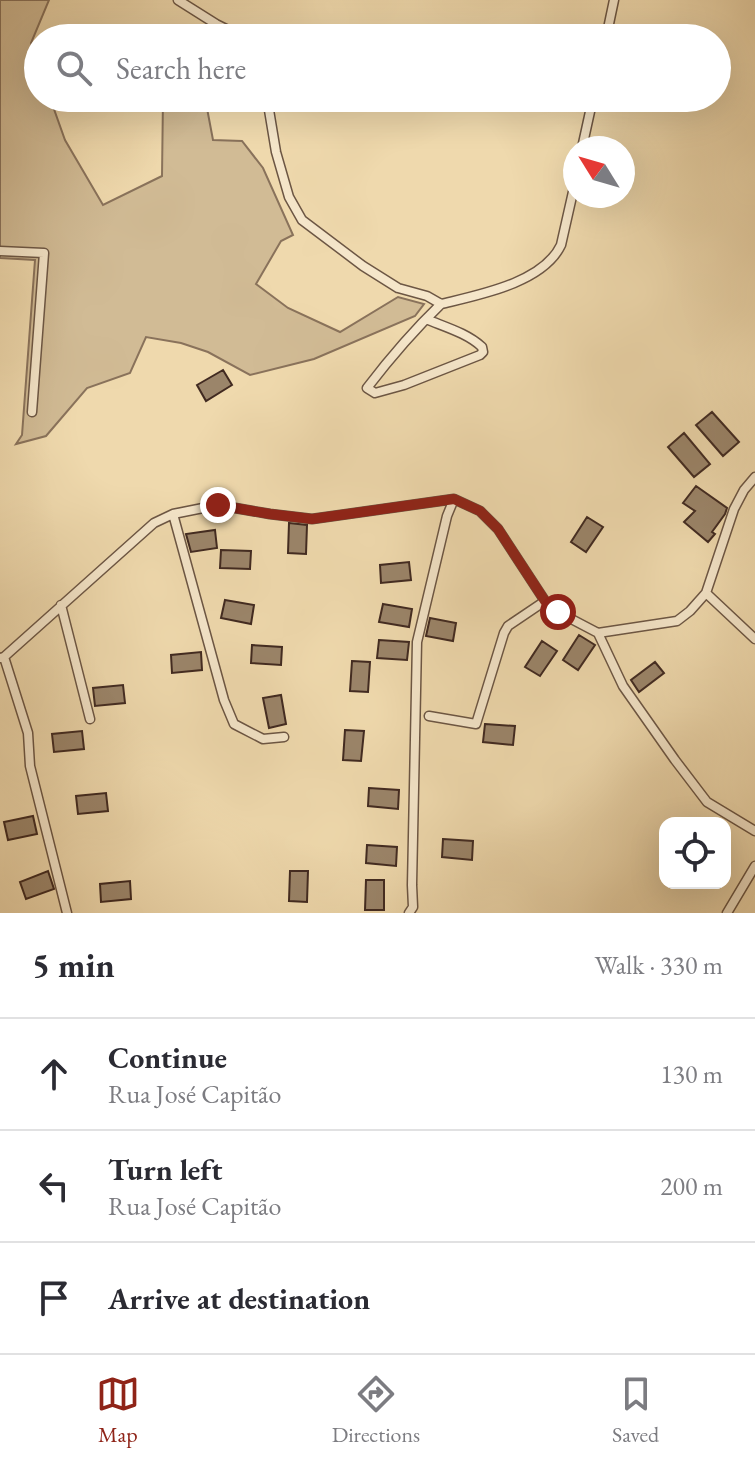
<!DOCTYPE html>
<html lang="en">
<head>
<meta charset="utf-8">
<style>
	:root { --surface:#fff; --page:#f2f2f3; --text:#2b2b33; --muted:#7c7c81; --line:#e1e1e2; --accent:#8f2418 }
	body { margin:0; font-family:"EB Garamond",serif; background:var(--page); color:var(--text) }
	.controls { position:absolute; right:24px; bottom:24px; display:grid; overflow:hidden; border-radius:16px; box-shadow:0 8px 32px #0002 }
	.controls button { width:72px; height:72px; display:grid; place-items:center; padding:0; border:0; border-bottom:2px solid var(--line); background:var(--surface); color:var(--text); font:40px sans-serif }
	.compass { position:absolute; left:563px; top:136px; width:72px; height:72px; border-radius:50%; background:var(--surface); box-shadow:0 8px 32px #0002; rotate:307deg }
	.stop { position:absolute; width:24px; height:24px; margin:-18px; border:6px solid #8f2418; border-radius:50%; background:#fff }
	.stop.end { background:#8f2418; border-color:#fff; box-shadow:0 2px 8px #0008 }
	.list { margin:0; padding:0; list-style:none }
	h2 { display:flex; justify-content:space-between; align-items:center; height:104px; margin:0; padding:0 32px; font-size:34px }
	h2 small { font-size:26px; font-weight:400; color:var(--muted) }
	.list li { display:grid; grid-template-columns:52px 1fr auto; gap:24px; align-items:center; box-sizing:border-box; height:112px; padding:0 32px; border-top:2px solid var(--line) }
	.list b { display:block; font-size:30px; white-space:nowrap }
	.list p { margin:0; font-size:26px; white-space:nowrap; color:var(--muted) }
	.list em { font-size:26px; font-style:normal; color:var(--muted) }
	.icon { flex:none; width:44px; height:44px; fill:none; stroke:currentColor; stroke-width:2; stroke-linecap:round; stroke-linejoin:round }
	.map { position:relative; flex:none; width:755px; height:913px; overflow:hidden }
	.search { position:absolute; background:var(--surface); box-shadow:0 8px 32px #0002; left:24px; right:24px; top:24px; height:88px; display:flex; align-items:center; gap:20px; box-sizing:border-box; padding:0 28px; border-radius:44px; color:var(--muted); font-size:30px }
	.sheet { height:440px; background:var(--surface) }
	nav { display:flex; justify-content:space-around; align-items:center; box-sizing:border-box; height:112px; border-top:2px solid var(--line); background:var(--surface); font-size:22px; color:var(--muted) }
	nav a { display:grid; justify-items:center; gap:4px }
	nav .on { color:var(--accent) }
	.map>svg:first-child { display:block }
	.green { fill:#d1bb95; stroke:#89725b; stroke-width:2 }
	.building { fill:#9b856a; stroke:#412a21; stroke-width:2 }
	.lines { fill:none; stroke-linecap:round; stroke-linejoin:round }
	.minor-casing { stroke:#6c5644; stroke-width:11 }
	.minor { stroke:#f5e6ca; stroke-width:8 }
	.route { stroke:#8f2418; stroke-width:10 }
</style>
</head>
<body>
<div class="map">
<svg width="755" height="913" viewBox="0 0 755 913">
	<rect width="100%" height="100%" fill="#efd9ad"/>
	<filter id="stains"><feTurbulence type="fractalNoise" baseFrequency=".0025" numOctaves="4"/><feColorMatrix values="0 0 0 0 .2 0 0 0 0 .09 0 0 0 0 .02 0 0 0 .5 -.17"/></filter>
	<radialGradient id="worn" r=".72"><stop offset=".6" stop-color="#630" stop-opacity="0"/><stop offset="1" stop-color="#630" stop-opacity=".3"/></radialGradient>
	<path class="green" d="M0,0H49L31,43L38,62V98H50L65,140L103,205L162,176L163,98H210L206,103L213,140L242,141L263,168L293,235L281,241L256,284L288,308L340,332L398,297L424,304L415,316L314,359L250,375L208,352L181,343L146,337L130,373L87,388L46,436L16,444L22,435L35,260L0,258Z"/>
	<path class="building" d="M223,370L232,385L206,401L197,385Z
		M712,412L739,442L723,456L696,425Z
		M684,433L710,464L694,477L668,447Z
		M696,486L727,508L725,514L712,532L715,534L708,542L684,522L695,511L683,503Z
		M587,517L603,527L586,552L571,542Z
		M289,523L307,525L306,554L288,553Z
		M215,530L217,548L191,552L186,534Z
		M221,550L251,551L250,569L220,568Z
		M409,562L411,580L381,583L380,565Z
		M225,600L254,605L251,624L221,618Z
		M383,604L412,609L409,627L379,622Z
		M430,618L456,623L453,641L426,636Z
		M579,635L595,645L578,670L563,660Z
		M379,640L409,642L407,660L377,658Z
		M542,641L557,651L540,676L525,667Z
		M252,645L282,647L281,665L251,663Z
		M201,652L202,670L172,673L171,655Z
		M352,661L370,662L368,692L350,691Z
		M655,662L664,673L639,692L631,680Z
		M123,685L125,703L95,706L93,688Z
		M281,695L286,724L269,728L263,698Z
		M485,724L515,726L513,745L483,742Z
		M345,730L364,731L361,761L343,760Z
		M82,731L84,749L54,752L52,734Z
		M369,788L399,790L398,809L368,806Z
		M106,793L108,811L78,814L76,796Z
		M33,816L37,834L8,840L4,822Z
		M443,839L473,841L472,860L442,857Z
		M367,845L397,847L396,866L366,863Z
		M48,871L54,889L26,899L20,882Z
		M290,871H308L307,902L289,901Z
		M366,880H384V910H365Z
		M130,881L131,899L101,902L100,884Z"/>
	<g class="lines">
		<g class="minor-casing">
			<path id="minor" d="M178,0L216,24L244,38
				M606,38L614,0
				M267,98L276,152L289,197L302,220L363,266L398,288L427,296L441,304C478,295 543,283 561,245L575,183
				M582,148L593,98
				M0,251L44,253L32,412
				M426,319C445,327 467,333 482,347L483,352L480,355L404,385L375,393L367,388C390,358 414,330 441,304
				M173,514L224,700L234,724L263,739L284,737
				M706,593L755,639
				M61,605L90,719
				M598,633L623,686L675,760L707,802L755,831
				M4,657L28,733L30,766L67,913
				M0,658L4,657L154,523L173,514L218,505L270,514L312,519L454,499L480,511L498,529L545,601L558,612L598,633L677,621L690,611L706,593L734,509L744,490L755,477
				M429,716L476,724L504,633L508,626L545,601
				M409,913L413,907L412,885L417,642L447,516L454,499
				M727,913L755,866"/>
		</g>
		<use href="#minor" class="minor"/>
	</g>
	<g class="lines">
		<path class="route" d="M218,505L270,514L312,519L454,499L480,511L498,529L545,601L558,612"/>
	</g>
	<rect width="100%" height="100%" filter="url(#stains)"/>
	<rect width="100%" height="100%" fill="url(#worn)"/>
</svg>
<div class="controls">
<button><svg class="icon" aria-label="locate" viewBox="0 0 24 24"><circle cx="12" cy="12" r="6"/><path d="M12 2v4M12 18v4M2 12h4M18 12h4"/></svg></button>
</div>
<svg class="compass" viewBox="-18 -18 36 36"><path d="M0-13l5 13h-10z" fill="#e53935"/><path d="M0 13l5-13h-10z" fill="#7c7c81"/></svg>
<div class="stop" style="left:558px;top:612px"></div>
<div class="stop end" style="left:218px;top:505px"></div>
<div class="search"><svg class="icon" aria-label="search" viewBox="0 0 24 24"><circle cx="10" cy="10" r="6"/><path d="M15 15l6 6"/></svg>Search here</div>
</div>
<section class="sheet">
<h2>5 min<small>Walk · 330 m</small></h2>
<ul class="list">
<li><svg class="icon" aria-label="ahead" viewBox="0 0 24 24"><path d="M12 20V5M6 11l6-6 6 6"/></svg><div><b>Continue</b><p>Rua José Capitão</p></div><em>130 m</em></li>
<li><svg class="icon" aria-label="left" viewBox="0 0 24 24"><path d="M17 20v-9H6M10 6l-5 5 5 5"/></svg><div><b>Turn left</b><p>Rua José Capitão</p></div><em>200 m</em></li>
<li><svg class="icon" aria-label="arrive" viewBox="0 0 24 24"><path d="M6 21V4h12l-3 4 3 4H6"/></svg><div><b>Arrive at destination</b></div></li>
</ul>
</section>
<nav>
<a class="on"><svg class="icon" aria-label="map" viewBox="0 0 24 24"><path d="M3 6l6-2 6 2 6-2v14l-6 2-6-2-6 2zM9 4v14M15 6v14"/></svg>Map</a>
<a><svg class="icon" aria-label="directions" viewBox="0 0 24 24"><path d="M12 3l9 9-9 9-9-9zM9 14v-3h6M13 9l2 2-2 2"/></svg>Directions</a>
<a><svg class="icon" aria-label="saved" viewBox="0 0 24 24"><path d="M7 4h10v16l-5-4-5 4z"/></svg>Saved</a>
</nav>
</body>
</html>
